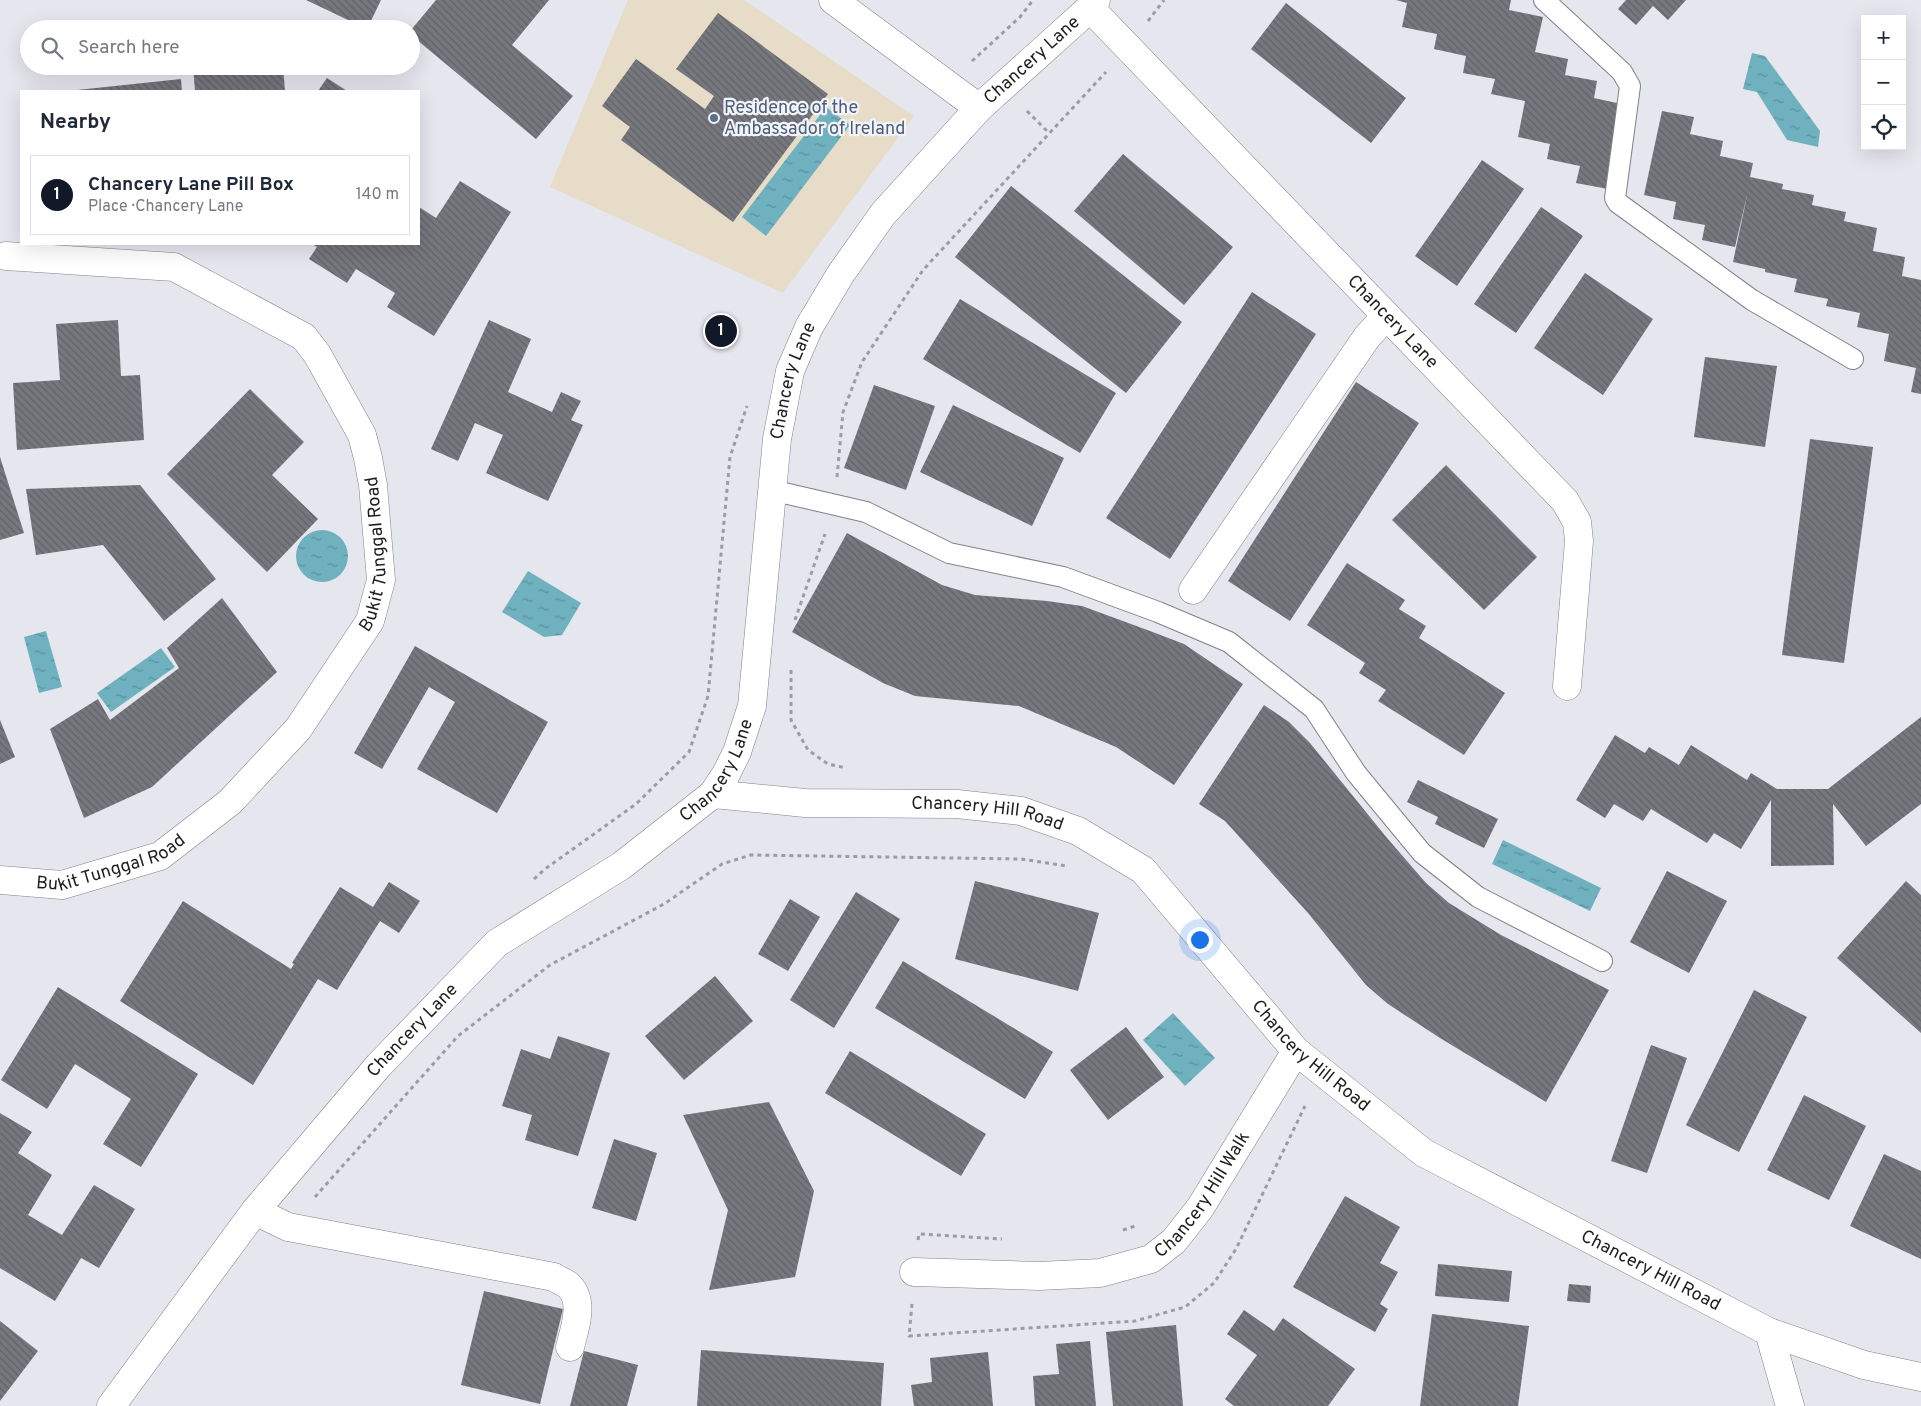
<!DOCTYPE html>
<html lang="en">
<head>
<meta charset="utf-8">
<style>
	:root { --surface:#fff; --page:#f6f6f7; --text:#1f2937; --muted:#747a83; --line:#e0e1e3; --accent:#111827 }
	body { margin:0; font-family:Overpass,sans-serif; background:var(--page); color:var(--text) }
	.controls { position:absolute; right:15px; top:15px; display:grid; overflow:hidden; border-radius:0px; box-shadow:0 5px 20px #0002 }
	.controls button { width:45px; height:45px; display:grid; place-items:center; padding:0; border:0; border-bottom:1px solid var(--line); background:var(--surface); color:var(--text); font:25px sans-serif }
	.you { position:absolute; left:1199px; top:939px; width:18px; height:18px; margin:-12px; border:4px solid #fff; border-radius:50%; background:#1a73e8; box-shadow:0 0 0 8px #1a73e833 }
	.badge { display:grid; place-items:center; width:32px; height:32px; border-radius:50%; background:var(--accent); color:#fff; font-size:16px; font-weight:700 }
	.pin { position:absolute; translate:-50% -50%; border:2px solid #fff; box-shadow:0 1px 5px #0006 }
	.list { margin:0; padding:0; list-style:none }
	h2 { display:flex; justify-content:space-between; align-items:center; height:65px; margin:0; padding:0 20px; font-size:21px }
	h2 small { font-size:16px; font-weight:400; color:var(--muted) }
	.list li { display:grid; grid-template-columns:32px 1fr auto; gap:15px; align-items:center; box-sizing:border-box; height:80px; margin:0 10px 10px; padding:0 10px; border:1px solid var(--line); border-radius:0px }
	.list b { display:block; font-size:19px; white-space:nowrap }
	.list p { margin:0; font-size:16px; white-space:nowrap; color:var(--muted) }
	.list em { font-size:16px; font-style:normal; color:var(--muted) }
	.icon { flex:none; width:28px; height:28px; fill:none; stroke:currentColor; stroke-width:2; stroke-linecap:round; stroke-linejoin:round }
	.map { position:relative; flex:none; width:1921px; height:1406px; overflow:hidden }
	.search { position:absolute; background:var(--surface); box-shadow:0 5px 20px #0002; left:20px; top:20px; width:400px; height:55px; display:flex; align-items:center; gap:12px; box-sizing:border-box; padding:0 18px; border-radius:28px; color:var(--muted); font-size:19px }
	.panel { position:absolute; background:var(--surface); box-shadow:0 5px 20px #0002; left:20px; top:90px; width:400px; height:155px; border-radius:0px }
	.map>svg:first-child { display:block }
	.commercial { fill:#e6dcc7 }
	.water { fill:url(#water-ripples) }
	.building { fill:url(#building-back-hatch) }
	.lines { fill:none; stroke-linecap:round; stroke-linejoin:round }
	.lane-casing { stroke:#808288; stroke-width:22 }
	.street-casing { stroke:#808288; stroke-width:29 }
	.secondary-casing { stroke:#808288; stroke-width:29 }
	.path { stroke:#9c9ca2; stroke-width:3; stroke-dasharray:4 4; stroke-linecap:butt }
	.lane { stroke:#fff; stroke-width:20 }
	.street { stroke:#fff; stroke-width:28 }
	.secondary { stroke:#fff; stroke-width:28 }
	.service-dot { fill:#5c6f8a; stroke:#f2f4fb; stroke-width:2 }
	.labels { text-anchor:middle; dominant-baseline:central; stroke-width:4.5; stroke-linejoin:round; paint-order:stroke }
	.street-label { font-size:18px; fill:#1d1d20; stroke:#f2f4fb }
	.service-label { font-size:18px; fill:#4e5e75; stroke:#f2f4fb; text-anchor:start }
</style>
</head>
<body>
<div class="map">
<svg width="1921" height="1406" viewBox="0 0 1921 1406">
	<defs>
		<pattern id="water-ripples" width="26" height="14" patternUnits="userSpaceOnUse" patternTransform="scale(1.25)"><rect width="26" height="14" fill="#6fb1bf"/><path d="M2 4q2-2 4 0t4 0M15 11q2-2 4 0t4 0" fill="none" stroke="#5b8f9b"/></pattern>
		<pattern id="building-back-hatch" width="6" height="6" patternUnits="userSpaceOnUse" patternTransform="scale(1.25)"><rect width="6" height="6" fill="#76787e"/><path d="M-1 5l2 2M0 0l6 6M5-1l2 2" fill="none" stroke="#606267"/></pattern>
	</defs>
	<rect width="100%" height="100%" fill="#e5e6ee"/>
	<path class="commercial" d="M628,0H744L914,116L783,293L550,187Z"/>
	<path class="water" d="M1752,53L1765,56L1820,131L1818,147L1787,140L1757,92L1743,89Z
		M826,107L850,125L766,236L742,217Z
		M296 556a26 26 0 1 1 52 0a26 26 0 1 1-52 0Z
		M528,571L581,603L562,635L544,637L502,612Z
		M46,631L62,687L39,693L24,637Z
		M161,648L175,667L111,712L97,693Z
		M1503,840L1601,888L1590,911L1492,864Z
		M1173,1013L1215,1058L1185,1086L1143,1040Z"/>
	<path class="building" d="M306,0H381L367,29Z
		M436,0H549L512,45L573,96L536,139L411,35V30Z
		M1396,0H1511L1509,10L1543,17L1535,52L1568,59L1565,75L1597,81L1594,98L1626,105L1608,189L1576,183L1580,166L1547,159L1550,144L1518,137L1525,101L1491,94L1495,79L1463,73L1466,56L1434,49L1437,34L1402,27L1407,3Z
		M1626,0H1686L1668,20L1653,6L1636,25L1618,9Z
		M1286,3L1406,98L1371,143L1251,49Z
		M718,13L828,94L733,222L621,140L630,127L602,106L636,59L705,109L714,96L676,69Z
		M193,66H283L285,91H195Z
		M327,78L347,91H318Z
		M181,79L182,91H77V90Z
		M1662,111L1694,117L1690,134L1723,141L1720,156L1753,163L1750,177L1783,184L1782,189L1814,195L1812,205L1846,212L1844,221L1877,228L1873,251L1905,257L1902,276L1921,280V394L1911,392L1916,368L1884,361L1889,334L1857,327L1860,313L1826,306L1828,299L1794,292L1797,279L1765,272V269L1733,262L1748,191L1735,247L1702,240L1705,225L1673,219L1676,202L1644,195Z
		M1123,154L1233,247L1184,305L1074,211Z
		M1482,160L1524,189L1457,286L1415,256Z
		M460,181L511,212L434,336L387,307L395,293L356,269L347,283L309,259L317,247L312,244H419V207L436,218Z
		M1011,186L1182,322L1126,393L955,257Z
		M1541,207L1583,236L1516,333L1474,304Z
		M1585,273L1653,319L1603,395L1534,348Z
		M1252,292L1316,334L1170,559L1106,518Z
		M960,299L1116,393L1080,453L923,359Z
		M118,320L121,376L140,375L144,440L17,450L13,383L60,380L56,324Z
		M489,320L531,339L508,392L552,412L561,392L581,401L571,420L583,425L548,501L486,473L503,435L475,423L458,461L431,449Z
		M1705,357L1777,366L1765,447L1694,437Z
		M1356,382L1419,423L1290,621L1228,581Z
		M874,385L935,406L906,490L844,468Z
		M250,389L304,442L272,475L318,519L267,572L167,474Z
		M953,405L1064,458L1032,526L920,472Z
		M1810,439L1873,447L1844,663L1782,655Z
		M0,457L24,533L0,540Z
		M1446,465L1537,557L1484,610L1392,520Z
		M140,485L216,579L164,621L103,545L36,555L26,489Z
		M847,533L942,585L975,595L1047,601L1082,606L1150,631L1184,644L1243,684L1174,785L1116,747L1019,706L915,696L883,683L792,632Z
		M1347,563L1405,600L1399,609L1426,626L1419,638L1505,693L1464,755L1378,701L1386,690L1359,673L1365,663L1307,625Z
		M222,598L277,672L152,787L84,818L50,729L98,699L110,720L179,668L167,648Z
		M415,646L548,722L497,813L417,769L455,702L429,687L382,769L354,753Z
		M1264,705L1289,722L1310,743L1387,838L1426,883L1449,903L1501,935L1609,990L1546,1102L1440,1038L1388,1004L1366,985L1308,913L1225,821L1199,804Z
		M1921,717V804L1866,846L1833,804L1834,865L1771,866V800L1741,849L1714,833L1707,843L1651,809L1643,821L1614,804L1605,818L1576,800L1615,735L1645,753L1649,747L1679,765L1691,745L1747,780L1751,773L1777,789H1828Z
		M0,720L15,757L0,764Z
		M1418,780L1498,819L1484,848L1435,824L1438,817L1407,802Z
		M1667,871L1727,901L1689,973L1630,942Z
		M975,881L1099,913L1078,991L955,959Z
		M1906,881L1921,895V1033L1837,958Z
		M389,882L420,901L399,933L380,921L337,990L318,979L253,1085L120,1001L183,901L291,969L294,964L292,963L340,887L373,907Z
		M856,892L900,919L834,1028L790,1000Z
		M790,899L820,917L788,971L758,954Z
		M903,961L1053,1052L1025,1099L875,1008Z
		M715,976L753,1021L684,1080L645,1036Z
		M58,987L198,1074L141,1167L103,1144L131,1099L75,1064L47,1109L1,1080Z
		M1754,990L1807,1017L1739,1152L1686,1125Z
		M1126,1027L1164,1077L1108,1120L1070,1070Z
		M558,1036L610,1053L578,1156L525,1140L532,1115L502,1106L521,1049L550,1059Z
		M1651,1045L1687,1058L1647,1173L1611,1161Z
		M850,1051L986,1134L961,1176L825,1093Z
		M1804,1095L1866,1126L1829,1200L1767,1170Z
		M769,1102L814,1191L795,1277L709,1290L728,1210L683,1115Z
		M0,1113L32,1132L18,1153L52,1175L28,1215L62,1235L94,1185L135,1209L99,1268L81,1258L55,1301L0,1268Z
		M614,1139L657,1153L636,1221L592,1208Z
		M1884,1154L1921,1171V1259L1850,1226Z
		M1345,1196L1400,1227L1380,1263L1398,1272L1380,1304L1388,1309L1375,1332L1293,1287Z
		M1438,1264L1512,1271L1509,1302L1435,1296Z
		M1569,1284L1591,1286L1590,1303L1567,1301Z
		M484,1291L563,1309L540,1404L461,1385Z
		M1244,1310L1274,1331L1283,1318L1355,1369L1328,1406H1234L1225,1399L1257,1355L1227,1334Z
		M1432,1314L1529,1326L1518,1406H1420Z
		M0,1321L38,1351L0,1401Z
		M1176,1325L1183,1406H1113L1106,1332Z
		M1090,1341L1096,1406H1035L1033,1376L1059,1374L1056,1344Z
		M701,1350L884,1363L881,1406H697Z
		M584,1351L638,1365L627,1406H570Z
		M988,1352L993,1406H914L911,1385L932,1382L930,1358Z"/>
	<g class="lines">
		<g class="lane-casing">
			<path id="lane" d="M1544,0L1622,72L1630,86L1615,198L1618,203L1752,300L1853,359
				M771,490L866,512L949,553L1063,577L1158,612L1229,642L1314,709L1356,773L1422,853L1478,897L1602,961"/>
		</g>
		<g class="street-casing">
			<g id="street">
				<path d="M833,0L979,108"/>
				<path id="s1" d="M1090,8L1565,501L1577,522L1579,541L1567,686"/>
				<path d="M1193,590L1367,337L1386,316"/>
				<path id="s2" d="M713,794L805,803L957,804L1021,811L1078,831L1143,870L1296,1051L1424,1153L1769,1332L1864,1365L1921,1377"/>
				<path id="s3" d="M0,880L62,885L160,856L230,802L298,729L370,621L381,580L373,485L368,458L362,435L317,354L304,337L174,267L6,256"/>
				<path d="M255,1211L288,1227L554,1277C558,1280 564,1282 568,1285C585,1300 575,1328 570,1347"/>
				<path id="s4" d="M914,1272L1039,1276L1100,1273L1151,1259L1174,1241L1200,1208L1296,1051"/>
				<path d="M1769,1332L1790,1406"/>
			</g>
		</g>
		<g class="secondary-casing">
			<g id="secondary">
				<path id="s5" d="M111,1406L255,1211L379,1065L497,943L621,866L713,794L726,774L737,752L752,706L777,439L790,371L809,327L840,275L883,214L979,108L1090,8L1096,0"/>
			</g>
		</g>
		<path class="path" d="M1148,21L1164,0
			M972,61L1020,17L1033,0
			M1027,111L1049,133
			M837,477L843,412L862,362L923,270L1106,72
			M795,620L825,534
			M791,670V720L808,750L828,764L846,768
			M534,879L545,869L636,804L689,752L708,696L730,457L747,406
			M315,1197L458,1036L550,965L664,904L722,864L751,855L1021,859L1067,866
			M1123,1230L1138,1225
			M918,1240L919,1234L1002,1239
			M912,1304L909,1336L1135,1321L1185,1307L1214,1283L1236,1249L1305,1106"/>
		<use href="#lane" class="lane"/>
		<use href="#street" class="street"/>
		<use href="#secondary" class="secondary"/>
	</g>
	<circle class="service-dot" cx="714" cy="118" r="5"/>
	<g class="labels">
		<g class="street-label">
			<text stroke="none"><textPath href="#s5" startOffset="1698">Chancery Lane</textPath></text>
			<text stroke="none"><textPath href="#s1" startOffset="436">Chancery Lane</textPath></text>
			<text stroke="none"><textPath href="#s5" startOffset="1292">Chancery Lane</textPath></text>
			<text stroke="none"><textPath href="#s3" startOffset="550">Bukit Tunggal Road</textPath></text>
			<text stroke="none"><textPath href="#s5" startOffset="888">Chancery Lane</textPath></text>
			<text stroke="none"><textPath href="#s2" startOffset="276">Chancery Hill Road</textPath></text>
			<text stroke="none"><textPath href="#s3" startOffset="115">Bukit Tunggal Road</textPath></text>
			<text stroke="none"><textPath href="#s5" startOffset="482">Chancery Lane</textPath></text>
			<text stroke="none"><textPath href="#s2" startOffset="696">Chancery Hill Road</textPath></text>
			<text stroke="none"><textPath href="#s4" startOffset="322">Chancery Hill Walk</textPath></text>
			<text stroke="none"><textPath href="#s2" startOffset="1101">Chancery Hill Road</textPath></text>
		</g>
		<g class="service-label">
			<text x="724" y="108">Residence of the<tspan x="724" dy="21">Ambassador of Ireland</tspan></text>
		</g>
	</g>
</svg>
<div class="controls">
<button>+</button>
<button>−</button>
<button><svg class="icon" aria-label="locate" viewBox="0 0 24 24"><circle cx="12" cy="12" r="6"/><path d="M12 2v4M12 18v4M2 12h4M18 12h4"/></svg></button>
</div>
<div class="you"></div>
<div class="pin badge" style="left:721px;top:331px">1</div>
<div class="search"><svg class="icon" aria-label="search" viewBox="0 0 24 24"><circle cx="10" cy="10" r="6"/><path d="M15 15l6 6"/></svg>Search here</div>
<section class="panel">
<h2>Nearby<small></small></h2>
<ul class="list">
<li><span class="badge">1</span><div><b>Chancery Lane Pill Box</b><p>Place · Chancery Lane</p></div><em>140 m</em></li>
</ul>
</section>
</div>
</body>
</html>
